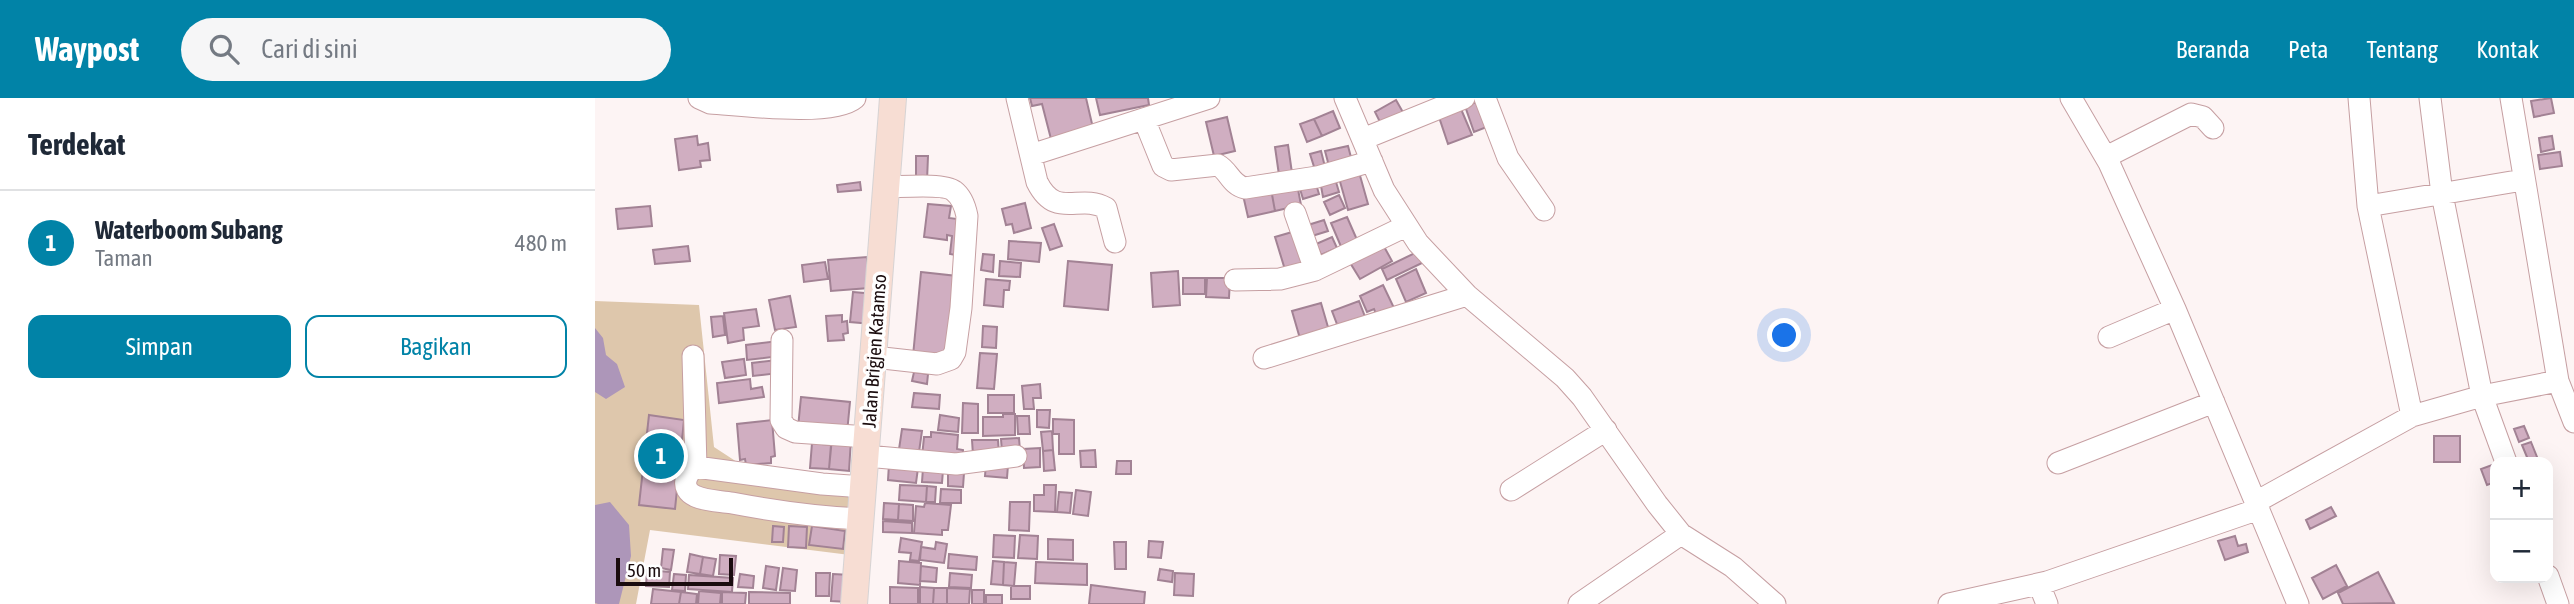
<!DOCTYPE html>
<html lang="id">
<head>
<meta charset="utf-8">
<style>
	:root { --surface:#fff; --page:#f6f6f7; --text:#1f2937; --muted:#747a83; --line:#e0e1e3; --accent:#0183a7 }
	body { margin:0; font-family:"Asap Condensed",sans-serif; background:var(--page); color:var(--text) }
	.controls { position:absolute; right:21px; bottom:21px; display:grid; overflow:hidden; border-radius:14px; box-shadow:0 7px 28px #0002 }
	.controls button { width:63px; height:63px; display:grid; place-items:center; padding:0; border:0; border-bottom:2px solid var(--line); background:var(--surface); color:var(--text); font:35px sans-serif }
	.scale { position:absolute; left:21px; bottom:18px; width:117px; box-sizing:border-box; padding-left:7px; border:4px solid #1a0c0e; border-top:0; font-size:19px; line-height:24px; white-space:nowrap; color:#1a0c0e; -webkit-text-stroke:5px #fff; paint-order:stroke }
	.you { position:absolute; left:1190px; top:238px; width:24px; height:24px; margin:-18px; border:5px solid #fff; border-radius:50%; background:#1a73e8; box-shadow:0 0 0 10px #1a73e833 }
	.badge { display:grid; place-items:center; width:46px; height:46px; border-radius:50%; background:var(--accent); color:#fff; font-size:23px; font-weight:700 }
	.pin { position:absolute; translate:-50% -50%; border:4px solid #fff; box-shadow:0 2px 7px #0006 }
	.list { margin:0; padding:0; list-style:none }
	h2 { display:flex; justify-content:space-between; align-items:center; height:91px; margin:0; padding:0 28px; font-size:30px }
	h2 small { font-size:23px; font-weight:400; color:var(--muted) }
	.list li { display:grid; grid-template-columns:46px 1fr auto; gap:21px; align-items:center; box-sizing:border-box; height:105px; padding:0 28px; border-top:2px solid var(--line) }
	.list b { display:block; font-size:26px; white-space:nowrap }
	.list p { margin:0; font-size:23px; white-space:nowrap; color:var(--muted) }
	.list em { font-size:23px; font-style:normal; color:var(--muted) }
	.actions { display:flex; gap:14px; padding:21px 28px }
	.actions a { flex:1; padding:16px 0; border:2px solid var(--accent); border-radius:14px; text-align:center; font-size:24px; color:var(--accent) }
	.actions .main { background:var(--accent); color:#fff }
	.icon { flex:none; width:38px; height:38px; fill:none; stroke:currentColor; stroke-width:2; stroke-linecap:round; stroke-linejoin:round }
	.map { position:relative; flex:none; width:1979px; height:506px; overflow:hidden }
	header { display:flex; align-items:center; gap:42px; box-sizing:border-box; height:98px; padding:0 35px; background:var(--accent); color:#fff }
	header strong { font-size:33px }
	nav { display:flex; gap:38px; margin-inline-start:auto; font-size:24px }
	.search { width:490px; height:63px; background:var(--page); display:flex; align-items:center; gap:18px; box-sizing:border-box; padding:0 24px; border-radius:38px; color:var(--muted); font-size:26px }
	main { display:flex }
	aside { flex:1; background:var(--surface) }
	.map>svg:first-child { display:block }
	.green { fill:#dec7ac }
	.water { fill:#ad96b9 }
	.building { fill:#d0aec1; stroke:#a28294; stroke-width:2 }
	.lines { fill:none; stroke-linecap:round; stroke-linejoin:round }
	.minor-casing { stroke:#c69fa2; stroke-width:23 }
	.major-casing { stroke:#d6d3d4; stroke-width:28 }
	.minor { stroke:#fff; stroke-width:21 }
	.major { stroke:#f7ddd3; stroke-width:26 }
	.labels { text-anchor:middle; dominant-baseline:central; stroke-width:7; stroke-linejoin:round; paint-order:stroke }
	.street-label { font-size:19px; fill:#1a0c0e; stroke:#fff }
</style>
</head>
<body>
<header>
<strong>Waypost</strong>
<div class="search"><svg class="icon" aria-label="search" viewBox="0 0 24 24"><circle cx="10" cy="10" r="6"/><path d="M15 15l6 6"/></svg>Cari di sini</div>
<nav><a>Beranda</a><a>Peta</a><a>Tentang</a><a>Kontak</a></nav>
</header>
<main>
<aside>
<h2>Terdekat<small></small></h2>
<ul class="list">
<li><span class="badge">1</span><div><b>Waterboom Subang</b><p>Taman</p></div><em>480 m</em></li>
</ul>
<div class="actions"><a class="main">Simpan</a><a>Bagikan</a></div>
</aside>
<div class="map">
<svg width="1979" height="506" viewBox="0 0 1979 506">
	<rect width="100%" height="100%" fill="#fdf4f4"/>
	<path class="green" d="M0,203L104,207L119,349L145,366L261,381L255,457L55,432L41,506H0Z"/>
	<path class="water" d="M0,230L8,240L11,257L22,266L30,289L11,301L0,294Z
		M15,404L34,427L36,458L24,506H3L0,505V407Z"/>
	<path class="building" d="M435,0H491L498,30L456,41L447,6L437,8Z
		M501,0H553L554,7L505,17Z
		M1956,0L1959,15L1939,19L1936,3Z
		M801,2L809,16L787,28L780,14Z
		M887,2L897,27L879,34L870,8Z
		M866,11L877,37L853,46L844,19Z
		M738,13L745,30L727,38L719,21Z
		M632,19L640,53L619,58L611,24Z
		M719,21L727,38L712,44L705,26Z
		M102,38L103,47L113,45L115,62L105,63L106,69L84,72L80,41Z
		M1957,38L1959,51L1946,54L1944,40Z
		M693,47L697,75L684,77L680,49Z
		M753,48L757,63L734,68L730,53Z
		M726,53L731,73L721,75L715,56Z
		M1965,54L1967,68L1945,71L1943,57Z
		M321,58H333L332,83H321Z
		M764,74L773,106L753,112L744,80Z
		M265,84L266,92L243,94L242,87Z
		M741,84L744,94L728,99L726,88Z
		M702,86L706,107L680,113L676,91Z
		M721,86L724,96L708,101L705,91Z
		M676,91L680,113L653,119L648,97Z
		M744,97L750,110L735,117L729,104Z
		M430,105L436,130L419,135L417,126L411,127L407,111Z
		M333,106L356,108L354,120L370,122L366,158L355,156L357,138L352,137V142L329,139Z
		M55,108L57,128L23,131L21,111Z
		M752,119L763,144L747,151L736,125Z
		M729,122L733,133L717,138L713,127Z
		M459,126L467,148L455,152L447,130Z
		M704,132L715,168L691,175L680,139Z
		M737,139L742,150L726,157L721,146Z
		M414,143L446,145L444,164L413,161Z
		M787,145L797,163L765,181L754,163Z
		M93,148L95,163L60,166L58,152Z
		M822,154L827,165L792,182L787,171Z
		M388,156L399,157L398,174L386,172Z
		M272,159L274,190L236,193L233,162Z
		M405,163L426,165L425,179L404,178Z
		M473,163L517,167L513,212L469,208Z
		M230,164L233,181L209,184L207,167Z
		M821,171L831,195L811,204L801,181Z
		M583,173L585,207L558,209L556,175Z
		M326,174L362,178L354,261L318,258Z
		M588,180H610V196H588Z
		M612,180H635L634,200L611,199Z
		M391,181L415,183L414,192H409L408,209L389,207Z
		M788,187L800,212L783,221L779,211L772,214L765,198Z
		M258,194L280,196L277,226L255,224Z
		M195,198L201,229L180,232L174,202Z
		M764,203L772,224L745,234L737,213Z
		M726,205L735,236L706,244L697,213Z
		M161,211L164,228L148,230L149,242L133,245L129,215Z
		M247,217V224L252,223L253,235L248,236L249,242L233,243L231,218Z
		M128,218L130,237L118,239L116,219Z
		M388,228L402,229L401,250L387,249Z
		M183,243L185,258L152,262L151,247Z
		M385,255L402,256L399,291L382,290Z
		M149,261L151,277L130,280L127,264Z
		M182,262L184,275L158,278L157,265Z
		M319,274L333,276L332,286L317,283Z
		M155,281L156,291L167,289L169,299L124,305L122,285Z
		M445,286L446,300H438L439,311H429L427,288Z
		M319,295L345,297L344,311L317,309Z
		M393,297H419V315H393Z
		M206,299L255,304L252,335L203,330Z
		M368,305L383,306V335H367Z
		M442,312H455L454,330L442,329Z
		M408,316H420V337L388,338V319H408Z
		M54,317L89,322L80,411L44,407Z
		M345,317L364,320L363,334L343,332Z
		M422,318H434L435,336H423Z
		M458,321L479,322V356H464V336H458Z
		M177,322L180,358L176,359V365L151,367L150,361L145,362L142,326Z
		M1929,328L1934,340L1924,344L1919,331Z
		M307,331L327,333L323,361L303,358Z
		M457,333L458,352L448,353L446,334Z
		M336,334L363,337L362,351L368,352L367,364L327,359L329,339H336Z
		M1839,338H1865V364H1839Z
		M237,340L256,341L254,373L234,371Z
		M424,340L425,353L407,354L406,341Z
		M377,342H403L404,357H378Z
		M1936,344L1944,364H1934L1927,347Z
		M217,345L236,347L234,371L215,370Z
		M445,350V369L429,370L428,351Z
		M458,352L460,372L449,373L448,353Z
		M500,352L501,369H486L485,353Z
		M522,363H536V376H521Z
		M391,365L413,367L412,380L390,378Z
		M294,366L323,370L321,385L293,382Z
		M1900,366V384L1892,387L1886,371Z
		M328,370L348,372L347,385L327,384Z
		M353,374L369,375L368,389L353,388Z
		M305,387L332,388L331,404L304,402Z
		M449,387H461L460,414L439,413V397H449Z
		M332,388L341,389L340,404H331Z
		M346,391L366,392V405H345Z
		M481,392L496,394L493,418L478,416Z
		M464,394L477,395L475,415L462,414Z
		M415,404H435L434,433L414,432Z
		M289,405L304,406L303,422L288,421Z
		M330,405L356,407L353,432H347V437L319,435L321,408L329,409Z
		M304,406L318,407V423L303,422Z
		M1736,409L1741,418L1715,431L1711,422Z
		M288,423L317,425V435L288,434Z
		M178,428L189,429L188,444H177Z
		M194,428L212,429L211,450L193,449Z
		M217,428L250,433L248,451L214,447Z
		M399,437L420,438L419,460L398,459Z
		M425,437L443,438L442,461L423,460Z
		M1640,438L1643,448L1651,446L1653,454L1630,462L1623,443Z
		M306,440L327,444L324,463L315,462L316,455L304,454Z
		M453,441L478,442V462L453,461Z
		M554,443L568,444L566,460L553,459Z
		M341,444L352,446L349,465L325,462L326,449L340,451Z
		M519,444H531V471H520Z
		M68,451L79,452L76,472L66,470Z
		M95,456L108,459L105,476L92,474Z
		M354,456L382,459L381,472L353,470Z
		M125,457L141,458L139,477L124,476Z
		M108,459L121,461L118,478L105,476Z
		M304,463L326,465L325,487L303,485Z
		M398,463L409,464L408,487L396,486Z
		M409,464L421,465L419,488L408,487Z
		M441,464L492,466V487L440,485Z
		M1741,467L1752,488L1728,501L1717,480Z
		M171,468L184,470L181,492L168,490Z
		M326,468L342,470L341,484L325,483Z
		M188,470L202,472L200,493L185,492Z
		M565,471L578,473L577,484L563,482Z
		M52,472L75,474L74,489L51,488Z
		M1783,474L1799,505L1748,506L1743,495Z
		M221,475H235L234,498H221Z
		M355,475L377,477L376,490L354,489Z
		M580,475L599,476L598,498L579,497Z
		M79,476L91,477L90,493L77,492Z
		M145,476L159,478L158,490L143,489Z
		M238,476L255,477L254,504L236,503Z
		M94,477L138,480L137,494L93,491Z
		M496,487L550,494L549,506H494Z
		M416,488H435V501H416Z
		M295,489L323,490V506H295Z
		M325,489L339,490L338,506H325Z
		M339,490H352V506H338Z
		M352,490L375,491L374,506H352Z
		M58,491L86,494L84,506H56Z
		M377,492H389V506H377Z
		M104,493L126,495L125,506H103Z
		M86,494L102,496L101,506H84Z
		M127,494L151,495L150,506H127Z
		M154,494L195,495V506H154Z
		M391,497H407V506H391Z"/>
	<g class="lines">
		<g class="minor-casing">
			<path id="minor" d="M104,0L115,5C147,7 238,19 260,0
				M422,0L442,84C461,122 484,95 511,110L520,144
				M750,0L789,92L823,145L872,197L970,280L987,299L1062,406L1086,436L1138,469L1180,506
				M890,0L913,60L949,112
				M1476,0L1514,65L1580,211L1703,506
				M1764,0L1773,108L1817,318
				M1835,0L1847,96L1887,298L1911,364
				M1916,0L1963,283L1979,324
				M549,21L568,68L576,72L623,67C634,73 636,87 650,90L722,79L777,63
				M768,41L869,0
				M436,57L614,0
				M1511,59L1596,16L1608,19L1618,30
				M1773,108L1928,82
				M700,115L720,172
				M640,182L685,181L720,172L811,128
				M1514,239L1580,211
				M187,242L186,322L191,330L200,334L273,339
				M98,258L101,369
				M279,259L342,266L356,261L360,254L366,210L372,118C370,108 367,99 359,93C349,85 306,89 291,89
				M669,260L872,197
				M271,358L361,366L421,358
				M1463,365L1619,304
				M916,392L1011,332
				M1661,404L1817,318L1887,298L1963,283
				M266,421C223,419 179,413 137,405C125,403 110,403 100,398C85,391 90,376 101,369L227,386L269,389
				M1953,478L1963,506
				M1444,486L1452,506
				M984,506L1086,436
				M1354,506L1452,484L1664,411"/>
		</g>
		<g class="major-casing">
			<path id="major" d="M259,506L298,0"/>
		</g>
		<use href="#minor" class="minor"/>
		<use href="#major" class="major"/>
	</g>
	<g class="labels">
		<g class="street-label">
			<text transform="translate(279 253) rotate(-86)">Jalan Brigjen Katamso</text>
		</g>
	</g>
</svg>
<div class="controls">
<button>+</button>
<button>−</button>
</div>
<div class="scale">50 m</div>
<div class="you"></div>
<div class="pin badge" style="left:66px;top:358px">1</div>
</div>
</main>
</body>
</html>
